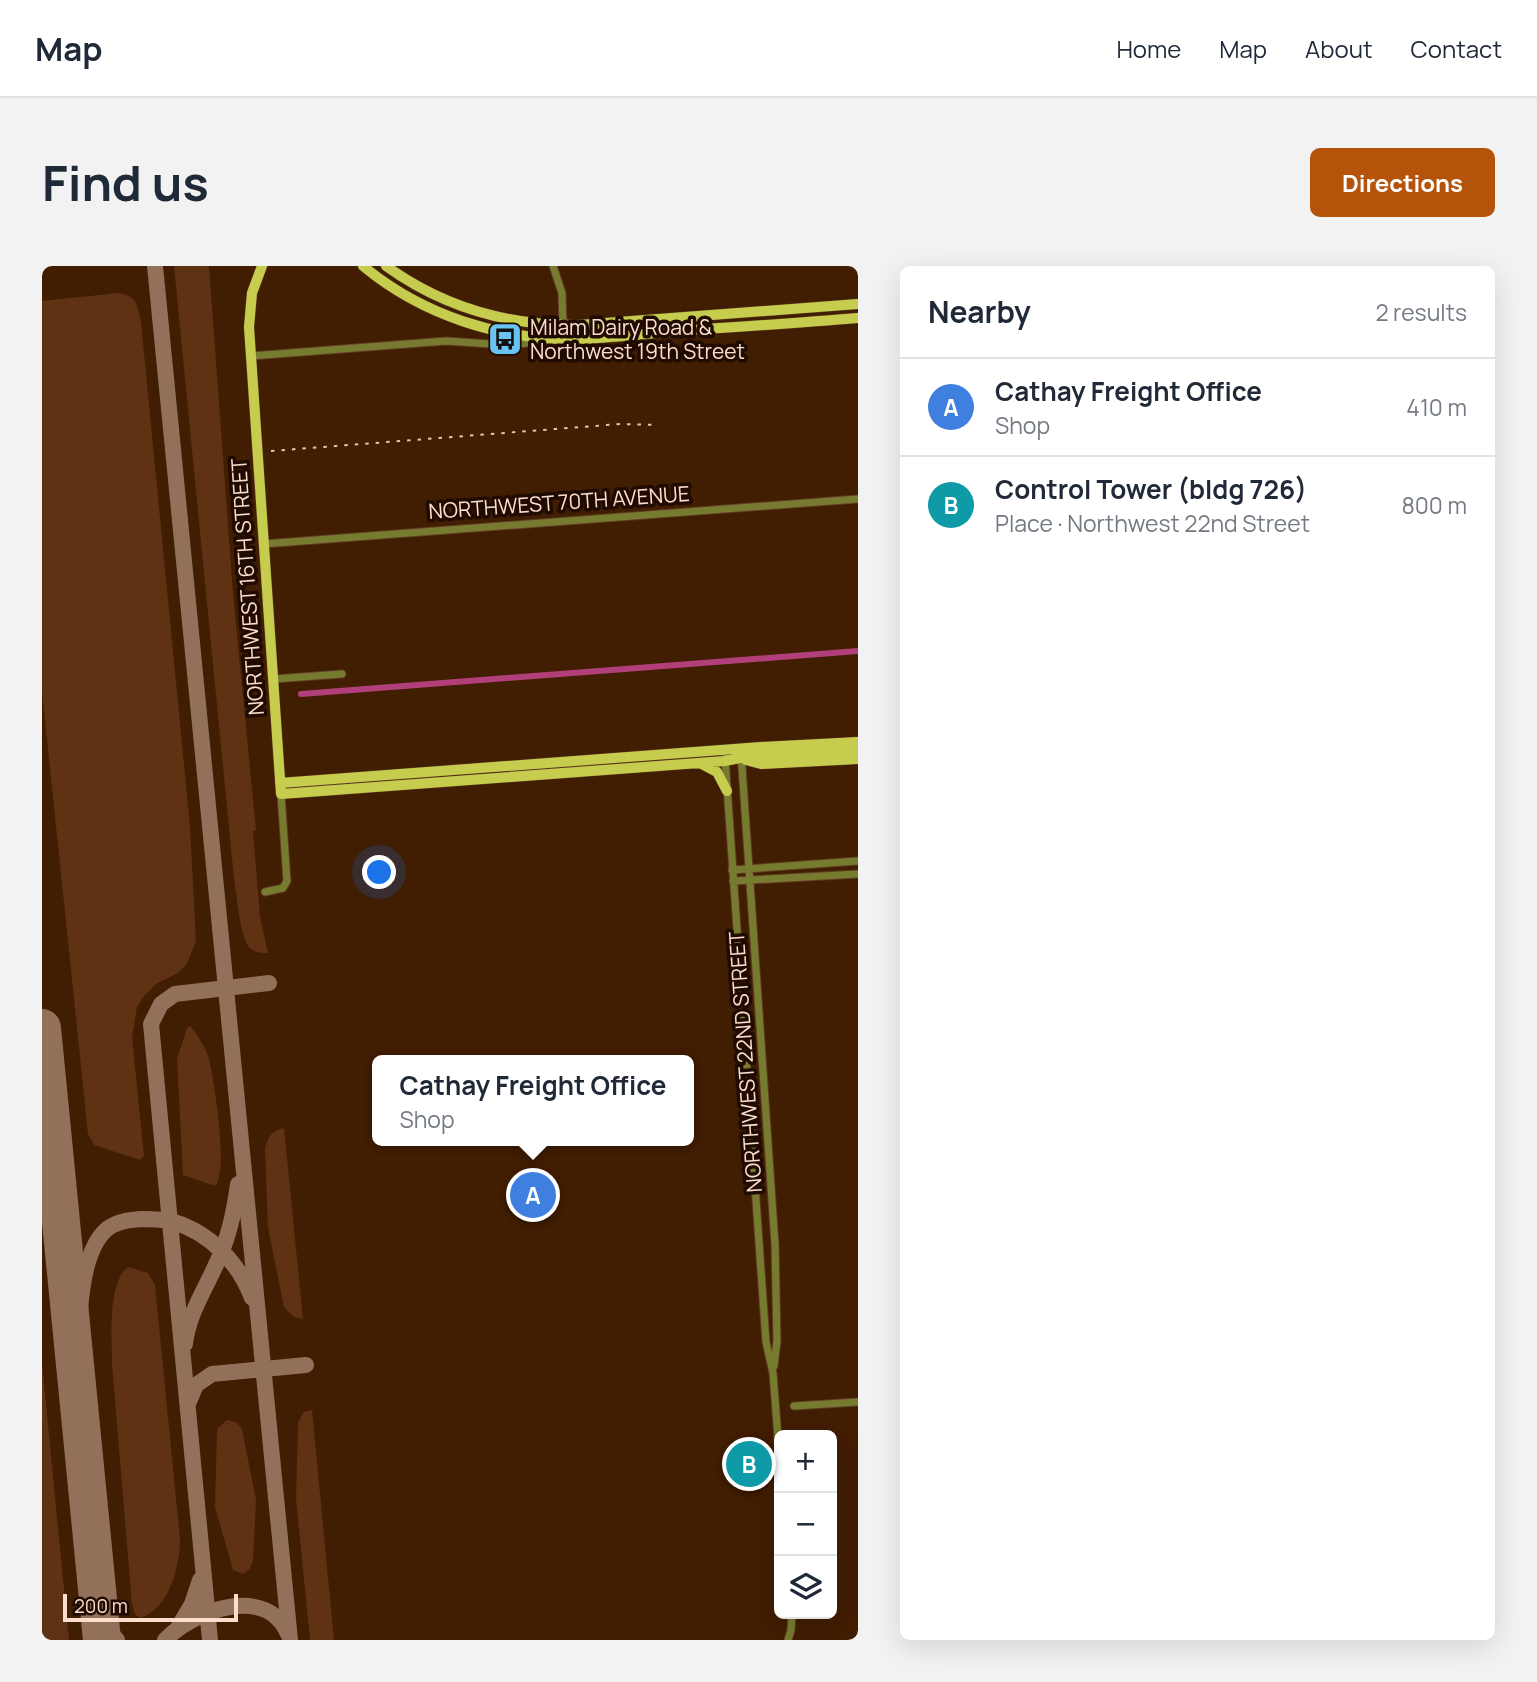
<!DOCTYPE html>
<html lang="en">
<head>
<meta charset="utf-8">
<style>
	:root { --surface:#fff; --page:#f2f2f3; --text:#1f2937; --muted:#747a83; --line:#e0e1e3; --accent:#b45309 }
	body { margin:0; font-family:Manrope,sans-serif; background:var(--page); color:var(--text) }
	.controls { position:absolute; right:21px; bottom:21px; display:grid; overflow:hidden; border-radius:10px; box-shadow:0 7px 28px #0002 }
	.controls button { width:63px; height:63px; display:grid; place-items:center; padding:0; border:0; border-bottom:2px solid var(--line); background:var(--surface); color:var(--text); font:35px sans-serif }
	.scale { position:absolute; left:21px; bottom:18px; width:175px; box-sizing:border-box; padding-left:7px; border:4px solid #fcddcb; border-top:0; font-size:19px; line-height:24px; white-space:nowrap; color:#fcddcb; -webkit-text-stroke:5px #1f0b01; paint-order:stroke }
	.you { position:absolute; left:338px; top:607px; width:24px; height:24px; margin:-18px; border:5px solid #fff; border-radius:50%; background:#1a73e8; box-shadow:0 0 0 10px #1a73e833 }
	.badge { display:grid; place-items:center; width:46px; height:46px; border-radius:50%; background:var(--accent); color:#fff; font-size:23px; font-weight:700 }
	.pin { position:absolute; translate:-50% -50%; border:4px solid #fff; box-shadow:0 2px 7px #0006 }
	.popup { position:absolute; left:330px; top:789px; width:322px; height:91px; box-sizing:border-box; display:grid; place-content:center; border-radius:10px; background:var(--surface); filter:drop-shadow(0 2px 5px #0005); font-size:23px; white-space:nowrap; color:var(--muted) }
	.popup b { font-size:26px; color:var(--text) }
	.popup::after { content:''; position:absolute; left:50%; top:100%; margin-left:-14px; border:14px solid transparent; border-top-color:var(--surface) }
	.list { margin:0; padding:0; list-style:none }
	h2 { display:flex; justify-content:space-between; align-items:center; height:91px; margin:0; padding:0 28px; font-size:30px }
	h2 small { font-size:23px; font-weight:400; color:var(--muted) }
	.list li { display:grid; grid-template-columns:46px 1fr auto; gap:21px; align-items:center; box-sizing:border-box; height:98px; padding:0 28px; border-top:2px solid var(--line) }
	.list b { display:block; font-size:26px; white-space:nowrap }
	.list p { margin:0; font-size:23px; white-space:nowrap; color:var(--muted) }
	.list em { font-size:23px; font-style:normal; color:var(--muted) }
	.icon { flex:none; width:38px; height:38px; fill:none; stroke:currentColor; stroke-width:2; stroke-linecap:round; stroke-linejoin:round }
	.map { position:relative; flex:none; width:816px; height:1374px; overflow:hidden; border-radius:10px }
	header { display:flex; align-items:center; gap:42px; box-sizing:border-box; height:98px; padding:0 35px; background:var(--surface); border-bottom:2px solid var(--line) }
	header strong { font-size:33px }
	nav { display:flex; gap:38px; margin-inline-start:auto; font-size:24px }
	.intro { display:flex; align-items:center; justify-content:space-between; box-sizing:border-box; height:168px; padding:0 42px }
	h1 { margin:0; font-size:49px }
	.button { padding:18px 32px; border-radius:10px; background:var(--accent); color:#fff; font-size:24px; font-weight:700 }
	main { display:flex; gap:42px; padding:0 42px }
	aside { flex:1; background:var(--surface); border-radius:10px; box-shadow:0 7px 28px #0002 }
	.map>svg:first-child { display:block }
	.green { fill:#5e3213 }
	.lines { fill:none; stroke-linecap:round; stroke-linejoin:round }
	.canal { stroke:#b13f79; stroke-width:6 }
	.taxiway { stroke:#92705a; stroke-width:16 }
	.runway { stroke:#92705a; stroke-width:38 }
	.minor-casing { stroke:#5f3c22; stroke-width:9 }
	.major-casing { stroke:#5f3c22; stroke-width:11 }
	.minor { stroke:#777b30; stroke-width:7 }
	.major { stroke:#c6cd4e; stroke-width:10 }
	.rail { stroke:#e4c4b1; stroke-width:2; stroke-dasharray:3.5 7; stroke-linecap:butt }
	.labels { text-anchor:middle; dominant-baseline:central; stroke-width:7; stroke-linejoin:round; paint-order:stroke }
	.poi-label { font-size:21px; fill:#fcddcb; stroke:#1f0b01; text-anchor:start }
	.street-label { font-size:21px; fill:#fcddcb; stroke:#1f0b01 }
</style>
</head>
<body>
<header>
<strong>Map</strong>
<nav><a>Home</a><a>Map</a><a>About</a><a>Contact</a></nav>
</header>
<div class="intro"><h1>Find us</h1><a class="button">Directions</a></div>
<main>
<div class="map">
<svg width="816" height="1374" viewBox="0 0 816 1374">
	<rect width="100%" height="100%" fill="#411d02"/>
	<path class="green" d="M132,0H167L191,327L214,564L211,565L218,651L226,687C220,687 214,687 209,683C198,675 195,628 192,613Z
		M77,27C95,30 96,40 99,56L148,560L154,675L145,698L136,707L114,718L103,729L95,741L90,771L102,890L98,894L52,879L46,868L0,425V35Z
		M148,760C155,768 164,782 167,793C172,814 187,907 173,920L141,909L135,793L145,762Z
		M242,862L261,1053L252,1051L242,1041L226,962L223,882C226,871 230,864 242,862Z
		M86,1001L106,1007L113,1019L138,1273C138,1300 127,1344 98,1352L93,1348L90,1339L70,1098C70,1074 65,1017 86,1001Z
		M0,1097L27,1374H0Z
		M270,1144L292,1374H268L254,1233L256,1156L262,1146Z
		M185,1154L194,1156L200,1163L214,1234L211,1295L207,1304L201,1308L191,1304L173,1241L175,1163Z"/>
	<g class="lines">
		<path class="canal" d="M259,428L816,385"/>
		<path class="taxiway" d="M113,0L248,1374
			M143,1078C147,1044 167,1018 179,987C188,966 193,941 196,918
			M146,1138L154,1119L170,1108L264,1099
			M41,1182C39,1132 24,998 65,963C75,955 88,954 100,953C111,953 121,953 132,956C168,967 197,997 210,1032
			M56,1331L63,1360L75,1374
			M137,1360L150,1338L158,1314
			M123,1374C152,1344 225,1318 246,1368
			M168,1374L109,758L119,738L133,728L227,717"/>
		<path class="runway" d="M0,762L60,1374"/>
		<g class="minor-casing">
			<path id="minor" d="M511,0L520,27L521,59
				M208,90L404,75L464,79L510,75
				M221,278L816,233
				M232,413L300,408
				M699,487L733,978L735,1075L732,1100
				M683,492L724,1076L731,1107L737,1185
				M690,604L816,595
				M691,615L816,608
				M223,626L241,622L245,615L239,528
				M752,1140L816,1136
				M746,1374L749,1364L750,1348"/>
		</g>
		<g class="major-casing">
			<path id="major" d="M220,0L210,27L207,61L239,528L683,495L718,488L816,484
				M321,0C380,49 457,74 534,73C567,72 601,68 635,65C695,61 756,57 816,52
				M344,0C401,41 466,60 537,59L816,38
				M704,494L719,498L816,493
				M658,497L675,506L685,525
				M238,517L719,481L816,476"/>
		</g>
		<use href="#minor" class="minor"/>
		<use href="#major" class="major"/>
		<path class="rail" d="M229,185L578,158L615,159"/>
	</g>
	<defs>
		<g id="bus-square" transform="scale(1.75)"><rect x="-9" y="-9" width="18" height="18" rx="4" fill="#69c3f1" stroke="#1f0b01"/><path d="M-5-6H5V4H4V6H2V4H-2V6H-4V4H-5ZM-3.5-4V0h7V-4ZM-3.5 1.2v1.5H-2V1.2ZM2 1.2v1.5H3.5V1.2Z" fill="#111"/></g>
	</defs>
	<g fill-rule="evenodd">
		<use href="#bus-square" x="463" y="73"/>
	</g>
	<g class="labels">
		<g class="poi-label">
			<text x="488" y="61">Milam Dairy Road &amp;<tspan x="488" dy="24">Northwest 19th Street</tspan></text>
		</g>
		<g class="street-label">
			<text transform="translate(517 236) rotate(-4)">NORTHWEST 70TH AVENUE</text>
			<text transform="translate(205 321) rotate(-94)">NORTHWEST 16TH STREET</text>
			<text transform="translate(703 796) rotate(-94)">NORTHWEST 22ND STREET</text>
		</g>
	</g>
</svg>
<div class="controls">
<button>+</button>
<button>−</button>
<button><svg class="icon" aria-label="layers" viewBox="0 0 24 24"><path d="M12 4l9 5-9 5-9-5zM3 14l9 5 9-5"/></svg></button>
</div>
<div class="scale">200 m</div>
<div class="you"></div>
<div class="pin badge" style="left:491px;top:929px;background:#3f7fe0">A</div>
<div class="popup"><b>Cathay Freight Office</b>Shop</div>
<div class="pin badge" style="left:707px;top:1198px;background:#0f9aa8">B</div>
</div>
<aside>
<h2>Nearby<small>2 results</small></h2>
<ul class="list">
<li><span class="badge" style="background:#3f7fe0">A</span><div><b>Cathay Freight Office</b><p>Shop</p></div><em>410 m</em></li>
<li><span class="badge" style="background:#0f9aa8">B</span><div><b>Control Tower (bldg 726)</b><p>Place · Northwest 22nd Street</p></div><em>800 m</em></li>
</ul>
</aside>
</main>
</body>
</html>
